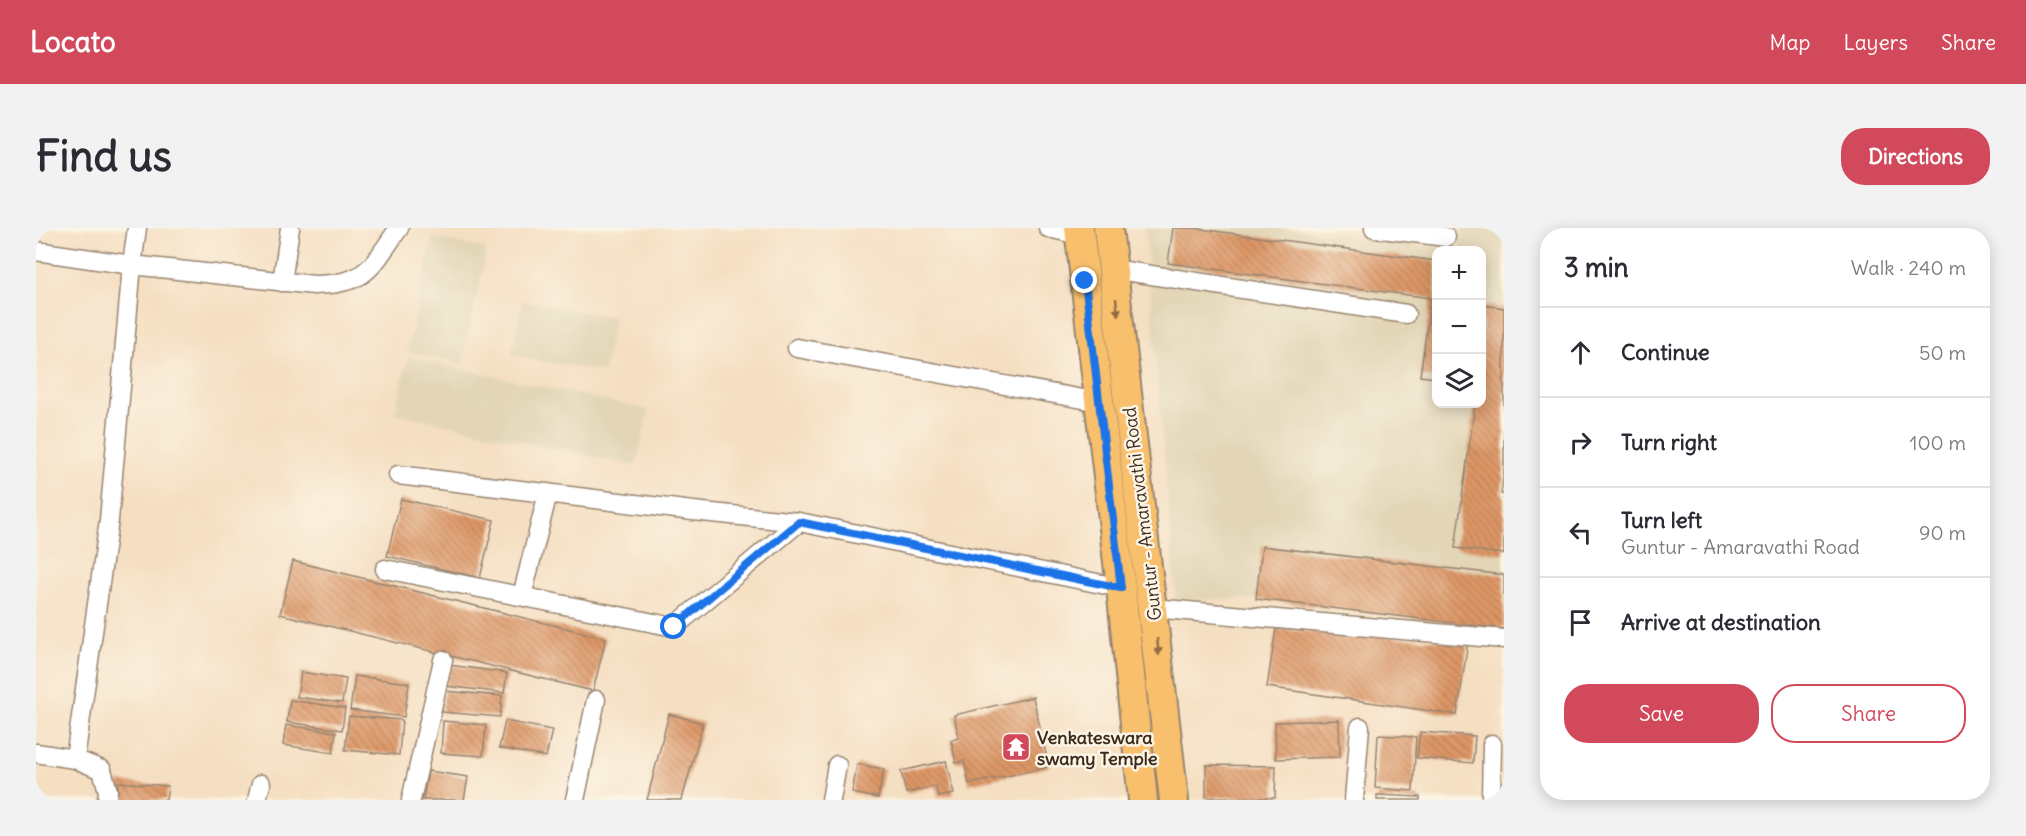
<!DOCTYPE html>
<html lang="en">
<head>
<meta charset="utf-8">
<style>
	:root { --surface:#fff; --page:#f2f2f3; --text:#2b2b33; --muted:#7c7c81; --line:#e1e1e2; --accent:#d1495b }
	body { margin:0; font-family:Delius,sans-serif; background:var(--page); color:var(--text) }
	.controls { position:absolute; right:18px; top:18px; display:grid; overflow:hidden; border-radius:12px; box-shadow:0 3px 15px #0003 }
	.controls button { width:54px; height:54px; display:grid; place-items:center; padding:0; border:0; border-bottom:2px solid var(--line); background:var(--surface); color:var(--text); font:30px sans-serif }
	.stop { position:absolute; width:18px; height:18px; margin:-14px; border:4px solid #1a73e8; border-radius:50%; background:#fff }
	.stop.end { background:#1a73e8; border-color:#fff; box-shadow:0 2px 6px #0008 }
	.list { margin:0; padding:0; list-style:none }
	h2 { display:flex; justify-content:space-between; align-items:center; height:78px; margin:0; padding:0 24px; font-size:26px }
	h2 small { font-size:20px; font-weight:400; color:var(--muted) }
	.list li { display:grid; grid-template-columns:39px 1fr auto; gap:18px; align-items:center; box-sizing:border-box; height:90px; padding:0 24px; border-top:2px solid var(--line) }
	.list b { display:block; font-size:22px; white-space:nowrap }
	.list p { margin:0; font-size:20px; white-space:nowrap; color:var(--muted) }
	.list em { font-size:20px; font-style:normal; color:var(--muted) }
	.actions { display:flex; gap:12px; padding:18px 24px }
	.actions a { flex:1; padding:14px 0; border:2px solid var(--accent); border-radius:24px; text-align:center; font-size:21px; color:var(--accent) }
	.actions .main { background:var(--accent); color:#fff }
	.icon { flex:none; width:33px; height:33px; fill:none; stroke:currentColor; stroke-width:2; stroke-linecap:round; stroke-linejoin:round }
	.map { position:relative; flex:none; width:1468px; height:572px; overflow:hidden; border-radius:24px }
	header { display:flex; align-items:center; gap:36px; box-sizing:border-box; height:84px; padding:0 30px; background:var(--accent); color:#fff }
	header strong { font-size:28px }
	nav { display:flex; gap:33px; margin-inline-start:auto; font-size:21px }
	.intro { display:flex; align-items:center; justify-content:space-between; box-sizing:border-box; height:144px; padding:0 36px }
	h1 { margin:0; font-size:42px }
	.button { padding:15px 27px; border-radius:24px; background:var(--accent); color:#fff; font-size:21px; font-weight:700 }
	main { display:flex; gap:36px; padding:0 36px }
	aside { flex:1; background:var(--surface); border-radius:24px; box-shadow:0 3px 15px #0003 }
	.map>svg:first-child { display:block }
	.built { fill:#e3d6b7 }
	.building { fill:url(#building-back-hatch) }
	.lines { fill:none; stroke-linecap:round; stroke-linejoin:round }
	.street-casing { stroke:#988470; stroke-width:21 }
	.primary-casing { stroke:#988470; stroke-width:32 }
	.street { stroke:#fff; stroke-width:18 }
	.primary { stroke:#f8bf6c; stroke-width:28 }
	.oneway { fill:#906d41 }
	.route { stroke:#1a73e8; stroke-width:8 }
	.labels { text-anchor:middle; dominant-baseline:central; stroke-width:5; stroke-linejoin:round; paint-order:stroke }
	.street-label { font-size:18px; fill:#3b2a1e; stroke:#fcf5e5 }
	.poi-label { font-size:18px; font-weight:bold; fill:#3b2a1e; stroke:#fcf5e5; text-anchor:start }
</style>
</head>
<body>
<header>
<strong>Locato</strong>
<nav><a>Map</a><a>Layers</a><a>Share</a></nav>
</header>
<div class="intro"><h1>Find us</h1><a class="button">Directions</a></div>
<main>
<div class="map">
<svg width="1468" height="572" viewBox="0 0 1468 572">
	<defs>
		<pattern id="building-back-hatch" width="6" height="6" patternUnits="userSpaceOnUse" patternTransform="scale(1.5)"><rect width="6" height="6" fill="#de9766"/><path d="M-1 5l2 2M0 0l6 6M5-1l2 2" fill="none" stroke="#b57b53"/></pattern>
	</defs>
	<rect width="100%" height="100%" fill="#fcf5e5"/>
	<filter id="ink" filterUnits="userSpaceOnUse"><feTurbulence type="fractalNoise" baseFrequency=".0167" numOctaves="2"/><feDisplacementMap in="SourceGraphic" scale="12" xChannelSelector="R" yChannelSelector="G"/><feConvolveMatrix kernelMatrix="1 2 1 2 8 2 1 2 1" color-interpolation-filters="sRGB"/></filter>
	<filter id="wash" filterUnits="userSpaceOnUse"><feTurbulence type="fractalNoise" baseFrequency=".008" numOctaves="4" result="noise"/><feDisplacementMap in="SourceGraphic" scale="24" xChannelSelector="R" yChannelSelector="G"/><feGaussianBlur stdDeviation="1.35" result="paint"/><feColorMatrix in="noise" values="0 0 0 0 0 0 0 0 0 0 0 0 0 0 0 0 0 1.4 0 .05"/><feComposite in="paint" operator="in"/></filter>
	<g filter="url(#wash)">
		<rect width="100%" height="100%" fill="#f5dfc2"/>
		<path class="built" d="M1109,0H1246L1420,22H1400V176H1446V22H1423L1427,0H1468V401L1220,371L1140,372Z
			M397,9L451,21L426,136L371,124Z
			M486,73L578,89L568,144L476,128Z
			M372,129L613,182L600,238L359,185Z"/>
		<g id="blocks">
			<path class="building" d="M1137,0H1157L1400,33V150L1384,148L1395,70L1132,35Z
				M1446,77L1468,80V243L1465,266H1468V326L1419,320L1439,176H1446Z
				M365,271L458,292L444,350L351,328Z
				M1226,318L1468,347V401L1220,371Z
				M257,333L570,410L557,463L244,386Z
				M1240,401L1432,414L1421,487L1231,459Z
				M413,437L471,445L468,465L410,458Z
				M265,444L310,451L306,475L261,469Z
				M319,448L373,455L368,489L314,482Z
				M408,463L466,468L464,489L406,484Z
				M997,469L1013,539L933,556L928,533L920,535L915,512L923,510L918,487Z
				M254,472L309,480L306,502L251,494Z
				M633,486L667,495L646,572H611Z
				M313,488L366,492L363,527L309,522Z
				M1303,492L1304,529L1240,531L1239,494Z
				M407,493L450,497L447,528L405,525Z
				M469,493L516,502L510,529L463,520Z
				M250,497L300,504L297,525L247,517Z
				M1384,504L1439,508L1437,535L1381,530Z
				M1342,507L1380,509L1377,563L1339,560Z
				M910,533L918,566L902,569L900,558L870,565L865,543Z
				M821,536L848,541L842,570L816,565Z
				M1170,537L1240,538L1239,570L1170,569Z
				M392,543L432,549L428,572H387Z
				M82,554L132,558L130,572H81Z
				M1341,567L1384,569V572H1341Z"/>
		</g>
	</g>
	<g filter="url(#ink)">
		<use href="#blocks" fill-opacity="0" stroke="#988470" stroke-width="1.5"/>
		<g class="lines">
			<g class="street-casing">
				<path id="street" d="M101,0L96,37L278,57C331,56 334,41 363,0
					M1012,0L1044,7
					M1338,0L1410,9
					M0,23L96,37L73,292L39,531
					M1076,41L1370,86
					M246,54L254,0
					M761,120L1064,174
					M362,247L657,283L763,294L1085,360
					M349,341L638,399L763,294
					M486,368L512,265
					M1117,380L1468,411
					M0,525L39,531L66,542L72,563L71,572
					M221,572L225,556
					M375,572L407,432
					M539,572L560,472
					M795,572L801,537
					M1318,572L1324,499
					M1455,572L1456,516"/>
			</g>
			<g class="primary-casing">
				<path id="primary" d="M1043,0L1085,360L1107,572
					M1072,0L1138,572"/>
			</g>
			<use href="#street" class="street"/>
			<use href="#primary" class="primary"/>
		</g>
		<defs><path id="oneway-solid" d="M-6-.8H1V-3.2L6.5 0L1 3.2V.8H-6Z" transform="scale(1.5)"/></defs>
		<g class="oneway">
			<use href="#oneway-solid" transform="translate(1081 79) rotate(83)"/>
			<use href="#oneway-solid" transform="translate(1122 419) rotate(84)"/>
		</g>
	</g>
	<g class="lines" filter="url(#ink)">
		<path class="route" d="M638,399L763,294L1085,360L1049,53"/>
	</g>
	<defs>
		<g id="temple-square" transform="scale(1.5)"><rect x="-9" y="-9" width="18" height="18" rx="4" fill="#d1495b" stroke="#fcf5e5"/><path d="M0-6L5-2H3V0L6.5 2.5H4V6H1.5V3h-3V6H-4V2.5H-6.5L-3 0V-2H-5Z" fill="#fff"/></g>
	</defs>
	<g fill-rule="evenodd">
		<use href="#temple-square" x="980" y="519"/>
	</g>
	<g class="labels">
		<g class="street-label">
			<text transform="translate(1106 286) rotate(-97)">Guntur - Amaravathi Road</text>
		</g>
		<g class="poi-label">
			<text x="1001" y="509">Venkateswara<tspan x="1001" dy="21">swamy Temple</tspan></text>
		</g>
	</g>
</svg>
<div class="controls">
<button>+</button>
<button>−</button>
<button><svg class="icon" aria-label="layers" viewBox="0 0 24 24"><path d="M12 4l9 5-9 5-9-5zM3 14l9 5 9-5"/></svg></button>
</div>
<div class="stop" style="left:638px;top:399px"></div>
<div class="stop end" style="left:1049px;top:53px"></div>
</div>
<aside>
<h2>3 min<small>Walk · 240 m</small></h2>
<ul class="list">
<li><svg class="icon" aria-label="ahead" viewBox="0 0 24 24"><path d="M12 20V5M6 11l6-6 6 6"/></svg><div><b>Continue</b></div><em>50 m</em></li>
<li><svg class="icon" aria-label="right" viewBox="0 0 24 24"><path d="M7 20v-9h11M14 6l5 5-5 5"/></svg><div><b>Turn right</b></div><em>100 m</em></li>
<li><svg class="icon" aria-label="left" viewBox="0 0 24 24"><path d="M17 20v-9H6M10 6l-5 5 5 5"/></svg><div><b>Turn left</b><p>Guntur - Amaravathi Road</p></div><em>90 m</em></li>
<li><svg class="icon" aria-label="arrive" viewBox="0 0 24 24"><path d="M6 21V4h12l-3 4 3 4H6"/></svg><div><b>Arrive at destination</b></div></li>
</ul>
<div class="actions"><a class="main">Save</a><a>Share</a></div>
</aside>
</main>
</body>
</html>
